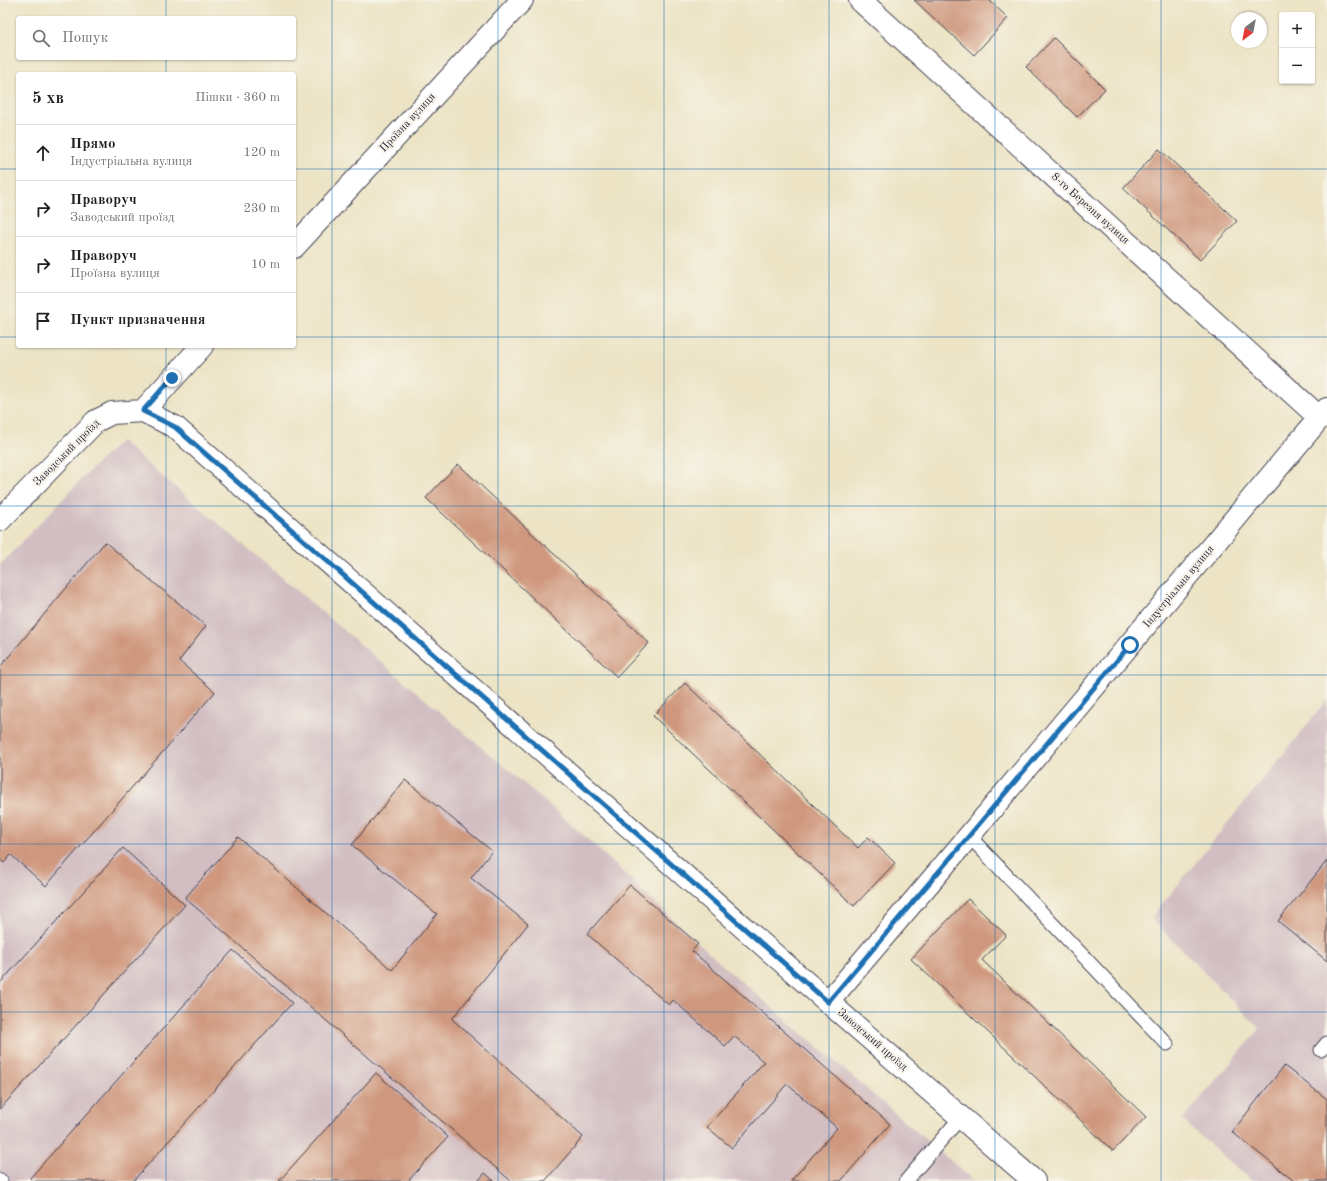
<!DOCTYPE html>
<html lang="uk">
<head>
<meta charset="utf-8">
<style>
	:root { --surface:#fff; --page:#f6f6f6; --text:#202124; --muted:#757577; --line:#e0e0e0 }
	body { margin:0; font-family:"Old Standard TT",serif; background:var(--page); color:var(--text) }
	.controls { position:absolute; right:12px; top:12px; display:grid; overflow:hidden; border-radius:4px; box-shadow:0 1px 3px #0004 }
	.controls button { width:36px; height:36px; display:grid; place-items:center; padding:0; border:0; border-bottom:1px solid var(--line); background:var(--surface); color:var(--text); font:20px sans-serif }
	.compass { position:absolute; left:1231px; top:12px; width:36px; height:36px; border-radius:50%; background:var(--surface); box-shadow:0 1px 3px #0004; rotate:212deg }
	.stop { position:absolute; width:12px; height:12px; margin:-9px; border:3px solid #1f6fb2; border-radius:50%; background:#fff }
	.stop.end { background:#1f6fb2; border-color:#fff; box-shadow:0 1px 4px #0008 }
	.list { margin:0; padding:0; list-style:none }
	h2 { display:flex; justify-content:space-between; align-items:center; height:52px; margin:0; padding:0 16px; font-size:17px }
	h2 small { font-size:13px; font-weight:400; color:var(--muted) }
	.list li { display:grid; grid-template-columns:26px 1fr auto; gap:12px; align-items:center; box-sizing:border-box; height:56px; padding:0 16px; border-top:1px solid var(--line) }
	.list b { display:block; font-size:15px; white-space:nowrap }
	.list p { margin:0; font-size:13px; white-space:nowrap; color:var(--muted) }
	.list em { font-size:13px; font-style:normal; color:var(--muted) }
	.icon { flex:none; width:22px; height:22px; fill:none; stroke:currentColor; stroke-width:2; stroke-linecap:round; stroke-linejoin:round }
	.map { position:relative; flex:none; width:1327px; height:1181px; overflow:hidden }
	.search { position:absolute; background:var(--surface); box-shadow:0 1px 3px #0004; left:16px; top:16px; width:280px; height:44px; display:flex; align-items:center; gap:10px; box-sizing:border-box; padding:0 14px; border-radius:4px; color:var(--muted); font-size:15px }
	.panel { position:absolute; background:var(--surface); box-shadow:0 1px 3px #0004; left:16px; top:72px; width:280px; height:276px; border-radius:4px }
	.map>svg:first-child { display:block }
	.industrial { fill:#d2bec2 }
	.building { fill:#cf987e }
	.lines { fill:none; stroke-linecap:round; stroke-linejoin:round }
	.lane-casing { stroke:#403f50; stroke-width:15 }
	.street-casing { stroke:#403f50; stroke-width:24 }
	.lane { stroke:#fff; stroke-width:13 }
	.street { stroke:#fff; stroke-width:22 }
	.route { stroke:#1f6fb2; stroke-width:5 }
	.grid { fill:none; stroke:#1f6fb2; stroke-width:1; stroke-opacity:0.55 }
	.labels { text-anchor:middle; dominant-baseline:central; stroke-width:4; stroke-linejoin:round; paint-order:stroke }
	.street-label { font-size:11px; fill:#22223b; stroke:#f7f3e8 }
</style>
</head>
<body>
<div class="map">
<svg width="1327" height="1181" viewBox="0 0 1327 1181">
	<rect width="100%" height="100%" fill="#f7f3e8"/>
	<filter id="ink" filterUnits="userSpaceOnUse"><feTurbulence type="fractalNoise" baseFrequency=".025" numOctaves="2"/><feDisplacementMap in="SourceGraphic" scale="8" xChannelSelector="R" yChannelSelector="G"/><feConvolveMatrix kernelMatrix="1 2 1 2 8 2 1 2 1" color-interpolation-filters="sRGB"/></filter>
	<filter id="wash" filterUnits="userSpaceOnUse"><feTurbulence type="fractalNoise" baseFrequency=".012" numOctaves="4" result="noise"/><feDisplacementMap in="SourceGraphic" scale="16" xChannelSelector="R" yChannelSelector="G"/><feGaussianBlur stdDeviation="0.9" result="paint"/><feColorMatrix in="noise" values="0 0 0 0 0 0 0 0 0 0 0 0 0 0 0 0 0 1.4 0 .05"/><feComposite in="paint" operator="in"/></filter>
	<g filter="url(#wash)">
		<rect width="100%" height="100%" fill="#ece4c5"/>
		<path class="industrial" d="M121,441L566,819L719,962L974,1181H0V565L97,463Z
			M1327,700V1181H1252L1182,1120L1260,1029L1151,918Z"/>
		<g id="blocks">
			<path class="building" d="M914,0H989L1008,18L974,55Z
				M1054,38L1105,89L1077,117L1026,67Z
				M1159,149L1237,221L1200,260L1123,188Z
				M458,464L649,643L617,677L426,498Z
				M105,542L206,626L179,661L215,692L46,886L11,855L4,863L0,860V667Z
				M685,683L858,848L868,837L895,863L854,906L653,716Z
				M405,780L492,851L471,878L528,924L452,1019L583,1137L545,1181H511L185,898L238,837L392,970L437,914L352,845Z
				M123,848L185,905L0,1109V983Z
				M1327,861V961L1278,921Z
				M630,885L698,944L692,951L890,1124L841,1181H791L837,1128L787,1084L732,1148L707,1127L764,1062L734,1036L725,1046L673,1000L669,1005L587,934Z
				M968,899L1006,935L982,960L1146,1117L1113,1151L911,959Z
				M233,950L292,1003L133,1181H33L30,1178Z
				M1284,1066L1327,1099V1181H1294L1232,1132Z
				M376,1073L448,1137L408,1181H279Z
				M485,1173L494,1181H478Z"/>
		</g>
	</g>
	<g filter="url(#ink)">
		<use href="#blocks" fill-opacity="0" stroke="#403f50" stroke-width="1"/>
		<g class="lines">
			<g class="lane-casing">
				<path id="lane" d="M969,836L1167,1044
					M1321,1050L1327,1043
					M0,1180L1,1181
					M906,1181L961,1117"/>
			</g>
			<g class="street-casing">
				<path id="street" d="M860,0L1320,418
					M294,247L522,0
					M143,411L202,346
					M0,520L96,421L112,413L143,411L175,427L828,1002L1034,1181
					M828,1002L969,836L1327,409"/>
			</g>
			<use href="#lane" class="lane"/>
			<use href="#street" class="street"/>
		</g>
	</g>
	<g class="lines" filter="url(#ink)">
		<path class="route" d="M172,378L143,411L175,427L828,1002L969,836L1130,645"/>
	</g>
	<path class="grid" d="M166,0V18M332,0V1181M498,0V1181M664,0V1181M829,0V1181M995,0V1181M1161,0V1181M166,58V74M0,169H18M294,169H1327M0,337H18M294,337H1327M166,346V1181M0,506H1327M0,675H1327M0,844H1327M0,1012H1327"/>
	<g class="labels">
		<g class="street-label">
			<text transform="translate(408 123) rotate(-47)">Проїзна вулиця</text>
			<text transform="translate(1090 209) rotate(42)">8-го Березня вулиця</text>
			<text transform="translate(67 453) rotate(-45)">Заводський проїзд</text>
			<text transform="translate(1179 587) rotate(-50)">Індустріальна вулиця</text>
			<text transform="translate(872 1040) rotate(41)">Заводський проїзд</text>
		</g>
	</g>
</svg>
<div class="controls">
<button>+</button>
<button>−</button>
</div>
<svg class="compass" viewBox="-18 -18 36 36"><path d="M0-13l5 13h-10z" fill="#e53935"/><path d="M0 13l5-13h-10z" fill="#757577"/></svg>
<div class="stop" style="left:1130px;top:645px"></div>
<div class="stop end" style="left:172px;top:378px"></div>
<div class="search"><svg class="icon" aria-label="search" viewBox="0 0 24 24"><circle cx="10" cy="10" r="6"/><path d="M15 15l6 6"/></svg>Пошук</div>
<section class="panel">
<h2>5 хв<small>Пішки · 360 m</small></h2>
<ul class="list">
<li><svg class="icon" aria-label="ahead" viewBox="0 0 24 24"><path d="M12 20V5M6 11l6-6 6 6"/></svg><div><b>Прямо</b><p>Індустріальна вулиця</p></div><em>120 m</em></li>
<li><svg class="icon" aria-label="right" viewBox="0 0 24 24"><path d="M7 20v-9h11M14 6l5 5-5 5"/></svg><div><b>Праворуч</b><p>Заводський проїзд</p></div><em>230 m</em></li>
<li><svg class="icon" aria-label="right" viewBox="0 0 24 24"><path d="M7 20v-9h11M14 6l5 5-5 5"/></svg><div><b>Праворуч</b><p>Проїзна вулиця</p></div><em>10 m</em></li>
<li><svg class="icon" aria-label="arrive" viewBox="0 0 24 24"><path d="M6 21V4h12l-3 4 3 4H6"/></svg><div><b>Пункт призначення</b></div></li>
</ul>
</section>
</div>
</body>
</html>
